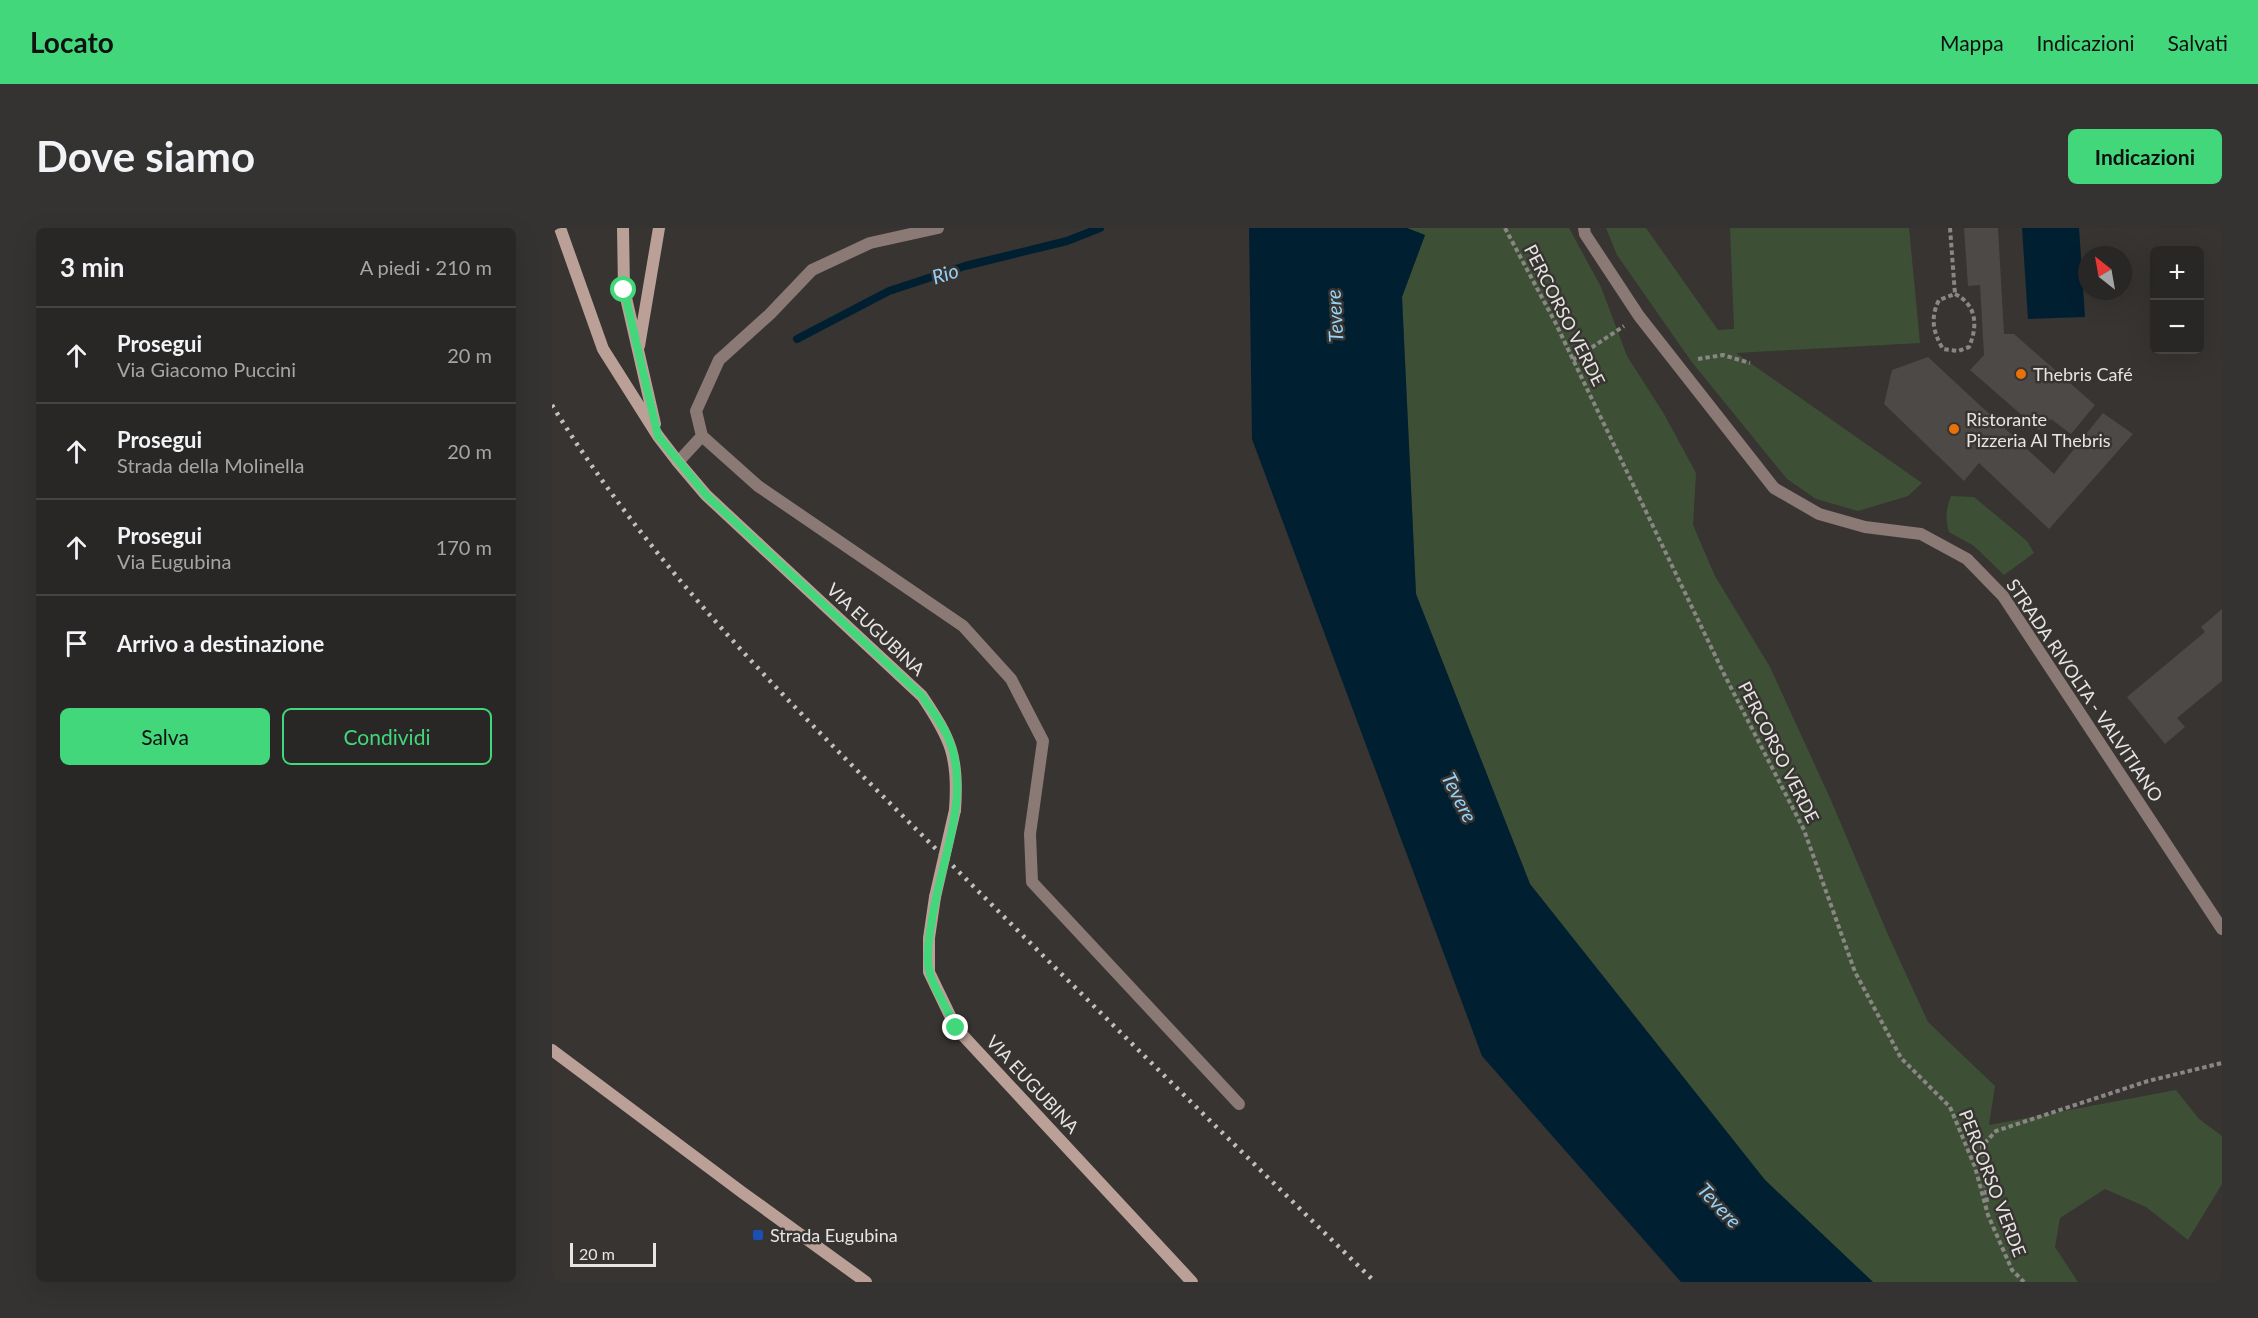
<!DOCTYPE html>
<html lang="it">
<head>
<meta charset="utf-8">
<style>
	:root { --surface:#292725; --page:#353332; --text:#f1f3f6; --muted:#a5a5a7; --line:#454442; --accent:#42d77b }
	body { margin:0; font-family:Lato,sans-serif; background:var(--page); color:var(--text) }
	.controls { position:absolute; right:18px; top:18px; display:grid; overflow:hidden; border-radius:9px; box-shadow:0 6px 24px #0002 }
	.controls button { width:54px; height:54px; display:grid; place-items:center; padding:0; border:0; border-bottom:2px solid var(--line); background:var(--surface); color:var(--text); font:30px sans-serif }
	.compass { position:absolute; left:1526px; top:18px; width:54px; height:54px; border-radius:50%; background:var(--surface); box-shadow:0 6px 24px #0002; rotate:329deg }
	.scale { position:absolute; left:18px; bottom:15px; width:86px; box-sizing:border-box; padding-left:6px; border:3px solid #e7e5e3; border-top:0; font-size:16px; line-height:21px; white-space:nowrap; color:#e7e5e3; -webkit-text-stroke:4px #373431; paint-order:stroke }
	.stop { position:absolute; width:18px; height:18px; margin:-14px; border:4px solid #42d77b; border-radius:50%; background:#fff }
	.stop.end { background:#42d77b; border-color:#fff; box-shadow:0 2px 6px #0008 }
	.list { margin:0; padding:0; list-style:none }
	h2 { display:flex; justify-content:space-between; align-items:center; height:78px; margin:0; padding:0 24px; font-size:26px }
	h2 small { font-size:20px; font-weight:400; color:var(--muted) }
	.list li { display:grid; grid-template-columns:39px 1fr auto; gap:18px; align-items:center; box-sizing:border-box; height:96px; padding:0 24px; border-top:2px solid var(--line) }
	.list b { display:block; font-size:22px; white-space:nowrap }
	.list p { margin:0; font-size:20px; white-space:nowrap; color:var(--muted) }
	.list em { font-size:20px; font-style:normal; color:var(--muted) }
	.actions { display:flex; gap:12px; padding:18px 24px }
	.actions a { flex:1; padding:14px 0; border:2px solid var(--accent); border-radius:9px; text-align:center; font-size:21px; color:var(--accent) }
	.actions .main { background:var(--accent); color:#111 }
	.icon { flex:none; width:33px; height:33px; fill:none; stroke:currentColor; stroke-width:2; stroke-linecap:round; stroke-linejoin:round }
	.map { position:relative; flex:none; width:1670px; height:1054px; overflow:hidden; border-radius:9px }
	header { display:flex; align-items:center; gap:36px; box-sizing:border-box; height:84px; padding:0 30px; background:var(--accent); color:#111 }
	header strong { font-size:28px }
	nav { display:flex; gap:33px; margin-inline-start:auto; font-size:21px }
	.intro { display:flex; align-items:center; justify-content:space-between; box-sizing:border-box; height:144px; padding:0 36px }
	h1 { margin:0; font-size:42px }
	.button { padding:15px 27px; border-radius:9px; background:var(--accent); color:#111; font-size:21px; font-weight:700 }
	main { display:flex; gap:36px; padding:0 36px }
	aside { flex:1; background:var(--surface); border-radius:9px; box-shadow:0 6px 24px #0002 }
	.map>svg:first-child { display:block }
	.green { fill:#3d5036 }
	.water { fill:#001f31 }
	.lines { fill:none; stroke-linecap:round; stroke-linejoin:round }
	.stream { stroke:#001f31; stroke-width:8 }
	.building { fill:#4d4947 }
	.path { stroke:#898684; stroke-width:4; stroke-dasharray:4.5 3; stroke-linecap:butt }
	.lane { stroke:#8a7974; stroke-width:12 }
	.secondary { stroke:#bba097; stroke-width:12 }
	.rail { stroke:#c2c0bd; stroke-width:4.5; stroke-dasharray:3 6; stroke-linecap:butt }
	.secondary-bridge { stroke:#bba097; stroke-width:12 }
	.route { stroke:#42d77b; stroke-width:8 }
	.food-dot { fill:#e8710a; stroke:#373431; stroke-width:2 }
	.transit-dot { fill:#1a4fb4; stroke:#373431; stroke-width:2 }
	.labels { text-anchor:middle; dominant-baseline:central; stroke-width:5; stroke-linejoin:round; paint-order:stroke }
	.street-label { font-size:18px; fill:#e7e5e3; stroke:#373431 }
	.poi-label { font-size:18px; fill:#e7e5e3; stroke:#373431; text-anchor:start }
	.water-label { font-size:20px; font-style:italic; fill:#96d2f7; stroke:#373431 }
</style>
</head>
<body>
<header>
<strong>Locato</strong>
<nav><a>Mappa</a><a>Indicazioni</a><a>Salvati</a></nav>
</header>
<div class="intro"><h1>Dove siamo</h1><a class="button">Indicazioni</a></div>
<main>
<aside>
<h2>3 min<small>A piedi · 210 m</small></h2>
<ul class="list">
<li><svg class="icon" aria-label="ahead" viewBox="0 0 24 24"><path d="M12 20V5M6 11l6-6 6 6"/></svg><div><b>Prosegui</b><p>Via Giacomo Puccini</p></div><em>20 m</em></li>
<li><svg class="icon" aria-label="ahead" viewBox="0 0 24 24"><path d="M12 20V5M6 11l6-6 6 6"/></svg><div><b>Prosegui</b><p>Strada della Molinella</p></div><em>20 m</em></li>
<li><svg class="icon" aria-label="ahead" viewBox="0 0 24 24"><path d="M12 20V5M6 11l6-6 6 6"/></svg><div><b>Prosegui</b><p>Via Eugubina</p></div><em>170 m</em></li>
<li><svg class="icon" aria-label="arrive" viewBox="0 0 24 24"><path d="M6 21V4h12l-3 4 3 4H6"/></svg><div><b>Arrivo a destinazione</b></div></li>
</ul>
<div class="actions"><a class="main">Salva</a><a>Condividi</a></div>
</aside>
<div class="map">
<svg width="1670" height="1054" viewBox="0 0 1670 1054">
	<rect width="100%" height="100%" fill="#373431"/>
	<path class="green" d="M855,0H1017L1049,59L1075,128L1112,186L1144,245L1141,297L1163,348L1218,439L1278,570L1337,709L1376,794L1443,858L1437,897L1624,862L1647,891L1670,908V956L1636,1012L1594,979L1553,961L1508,990L1503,1019L1526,1054H1321L1213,952L978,656L864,366L850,69L873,7Z
		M1054,0H1094L1166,102L1182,101L1178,0H1357L1368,115L1184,125L1370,255L1356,268L1306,283L1264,271L1235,251L1139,133L1065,27Z
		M1399,268L1422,269L1475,313L1482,325L1452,347L1422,318L1397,304C1393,291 1394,281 1399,268Z"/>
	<path class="water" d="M697,0H855L873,7L850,69L864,366L978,656L1213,952L1321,1054H1129L930,828L700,211Z
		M1470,0H1527L1533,89L1476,91Z"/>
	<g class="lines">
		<path class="stream" d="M245,111L337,63L413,38L515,13L548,0"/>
	</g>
	<path class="building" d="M1412,0H1446L1452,106H1462L1543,177L1519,206L1499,191L1487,202L1418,142L1432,127L1428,57L1416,58Z
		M1376,129L1502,246L1551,185L1581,206L1497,301L1427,235L1412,253L1332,176L1340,142Z
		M1670,381V453L1625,490L1633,499L1613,516L1575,469L1653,404L1649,399Z"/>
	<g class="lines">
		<path class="path" d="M953,0L1003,94L1172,446L1252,602L1303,744L1349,830L1398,879L1423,939L1436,987L1460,1042L1472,1054
			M1398,0L1403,66
			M1403,66C1425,77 1426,98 1417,119L1406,123L1391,121C1381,104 1378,90 1387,72Z
			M1146,131L1171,127L1198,135
			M1021,132L1072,98
			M1435,974L1430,918L1444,903L1596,853L1670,835"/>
		<path class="lane" d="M1032,0L1033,6L1087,88L1222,260L1267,286L1313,299L1369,306L1415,331L1451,368L1670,701
			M150,208L144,183L167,132L218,86L260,42L318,15L386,0
			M126,234L150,208L206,258L411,398L459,451L491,513L478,606L480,654L687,876"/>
		<path class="secondary" d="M8,0L51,121L106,208L126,234L154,267L370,468C399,511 407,529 403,582
			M71,0L72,61L103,196
			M87,118L107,0
			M383,669L377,710V744L404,800L640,1054
			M0,822L191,965L314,1054"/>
		<path class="rail" d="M0,177C102,343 242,480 379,616C526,763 674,909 823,1054"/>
		<path class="secondary-bridge" d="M383,669L403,582"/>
	</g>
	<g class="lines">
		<path class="route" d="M72,62L106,208L154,267L370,468C378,480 388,493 395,507C421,564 390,629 381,686C378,704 373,728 378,746C384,764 396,782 404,800"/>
	</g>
	<g class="food-dot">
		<circle cx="1469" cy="146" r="6"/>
		<circle cx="1402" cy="201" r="6"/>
	</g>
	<rect class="transit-dot" x="200" y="1001" width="12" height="12" rx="3"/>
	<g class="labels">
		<g class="street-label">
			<text transform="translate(1013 87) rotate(63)">PERCORSO VERDE</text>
			<text transform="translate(324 401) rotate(43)">VIA EUGUBINA</text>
			<text transform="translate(1533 462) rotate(56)">STRADA RIVOLTA - VALVITIANO</text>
			<text transform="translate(1227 524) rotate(63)">PERCORSO VERDE</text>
			<text transform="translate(481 856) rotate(47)">VIA EUGUBINA</text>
			<text transform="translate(1441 955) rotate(69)">PERCORSO VERDE</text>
		</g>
		<g class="poi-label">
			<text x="1481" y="146">Thebris Café</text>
			<text x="1414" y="191">Ristorante<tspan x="1414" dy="21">Pizzeria AI Thebris</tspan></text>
			<text x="218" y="1007">Strada Eugubina</text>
		</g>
		<g class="water-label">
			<text transform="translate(393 45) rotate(-18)">Rio</text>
			<text transform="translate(782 88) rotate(-93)">Tevere</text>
			<text transform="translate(908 569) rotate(63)">Tevere</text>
			<text transform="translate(1168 977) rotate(47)">Tevere</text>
		</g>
	</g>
</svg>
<div class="controls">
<button>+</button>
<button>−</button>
</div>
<svg class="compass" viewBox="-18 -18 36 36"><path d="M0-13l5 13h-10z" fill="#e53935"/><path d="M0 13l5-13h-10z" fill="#a5a5a7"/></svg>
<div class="scale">20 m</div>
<div class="stop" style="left:72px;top:62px"></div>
<div class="stop end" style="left:404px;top:800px"></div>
</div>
</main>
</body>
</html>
